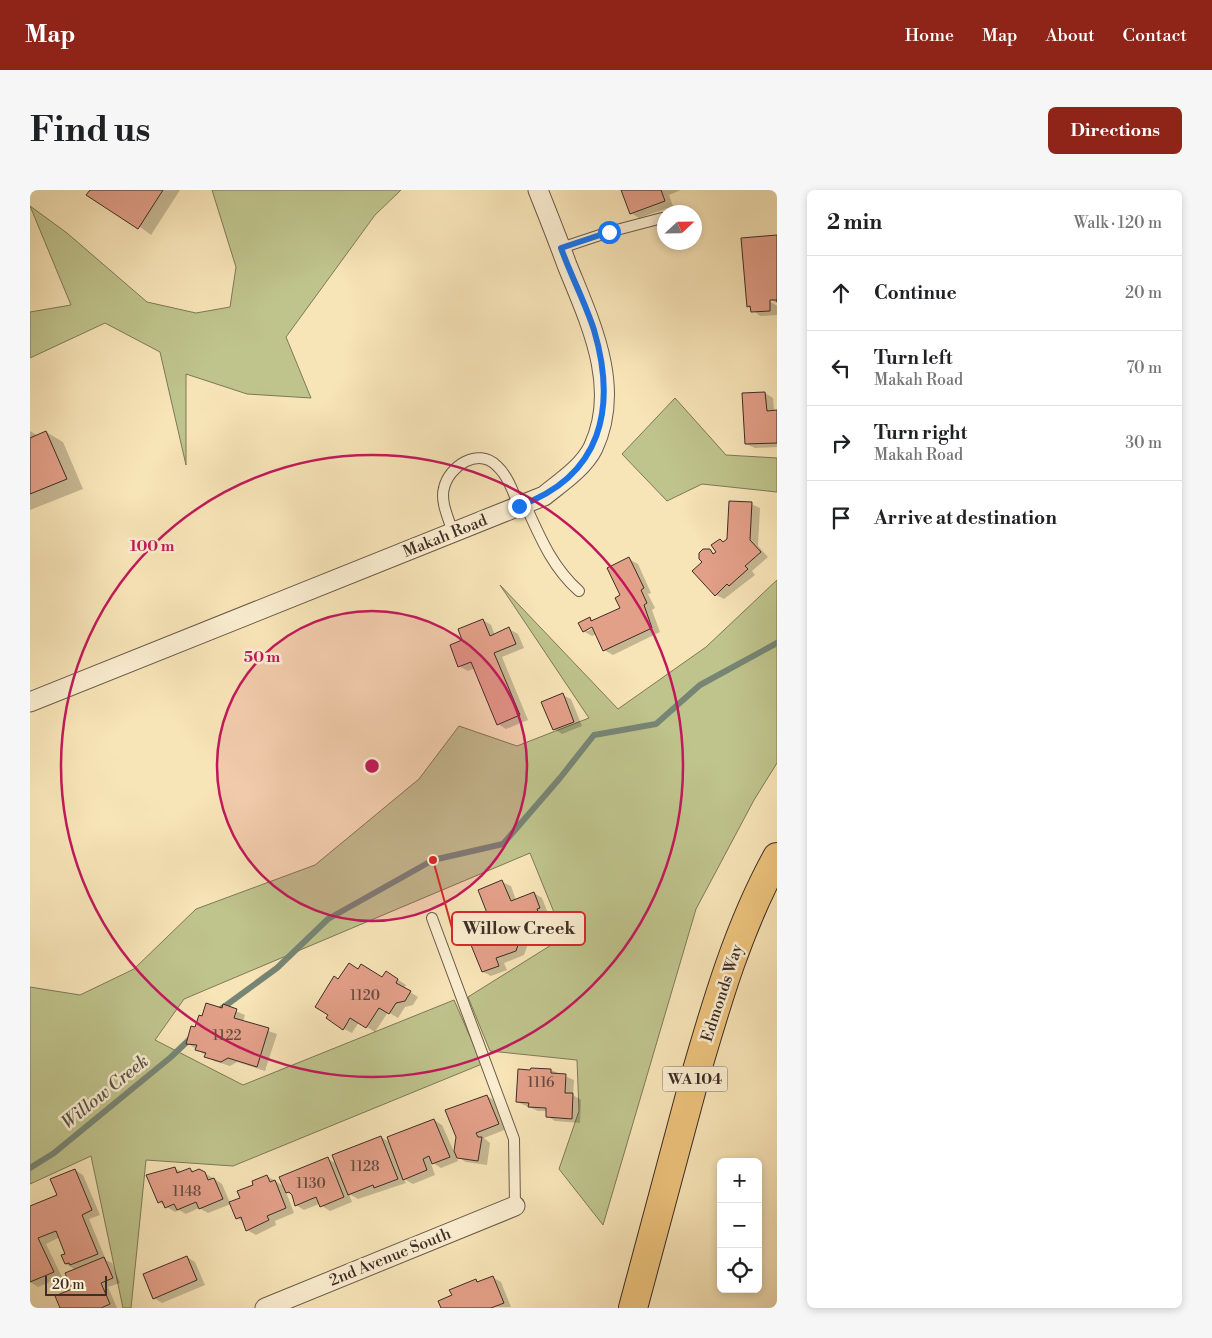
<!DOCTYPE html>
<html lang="en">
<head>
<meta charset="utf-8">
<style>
	:root { --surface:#fff; --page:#f6f6f6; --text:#202124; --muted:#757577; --line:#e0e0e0; --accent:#8f2418 }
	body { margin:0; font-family:"Libre Bodoni",serif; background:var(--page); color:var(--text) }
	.controls { position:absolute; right:15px; bottom:15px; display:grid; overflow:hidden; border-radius:8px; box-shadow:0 2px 8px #0003 }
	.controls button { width:45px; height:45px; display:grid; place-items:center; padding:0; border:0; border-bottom:1px solid var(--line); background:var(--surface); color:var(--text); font:25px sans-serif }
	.compass { position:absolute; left:627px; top:15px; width:45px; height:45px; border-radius:50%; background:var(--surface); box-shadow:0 2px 8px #0003; rotate:68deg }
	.scale { position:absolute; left:15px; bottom:12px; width:62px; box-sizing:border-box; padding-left:5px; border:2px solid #3d2d26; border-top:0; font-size:14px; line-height:18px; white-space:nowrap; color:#3d2d26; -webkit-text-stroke:4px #faedd0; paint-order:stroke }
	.stop { position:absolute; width:15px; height:15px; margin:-11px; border:4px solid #1a73e8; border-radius:50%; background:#fff }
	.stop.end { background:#1a73e8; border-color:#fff; box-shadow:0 1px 5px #0008 }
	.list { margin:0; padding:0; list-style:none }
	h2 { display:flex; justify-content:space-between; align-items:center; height:65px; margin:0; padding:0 20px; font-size:21px }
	h2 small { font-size:16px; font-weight:400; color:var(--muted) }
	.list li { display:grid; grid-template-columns:32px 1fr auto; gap:15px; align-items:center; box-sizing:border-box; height:75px; padding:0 20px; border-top:1px solid var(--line) }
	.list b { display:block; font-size:19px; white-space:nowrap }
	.list p { margin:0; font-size:16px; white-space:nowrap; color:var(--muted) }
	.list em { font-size:16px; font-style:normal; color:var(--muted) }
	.icon { flex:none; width:28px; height:28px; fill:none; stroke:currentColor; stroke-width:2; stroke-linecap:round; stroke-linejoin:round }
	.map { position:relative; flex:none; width:747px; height:1118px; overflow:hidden; border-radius:8px }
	header { display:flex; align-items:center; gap:30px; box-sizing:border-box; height:70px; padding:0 25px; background:var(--accent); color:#fff }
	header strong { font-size:24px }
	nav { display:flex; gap:28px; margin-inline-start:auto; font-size:18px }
	.intro { display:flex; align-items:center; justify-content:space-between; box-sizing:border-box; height:120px; padding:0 30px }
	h1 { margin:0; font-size:35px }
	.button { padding:12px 22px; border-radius:8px; background:var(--accent); color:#fff; font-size:18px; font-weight:700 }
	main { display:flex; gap:30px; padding:0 30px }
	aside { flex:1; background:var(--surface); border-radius:8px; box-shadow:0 2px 8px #0003 }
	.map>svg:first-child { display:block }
	.green { fill:#bfc38c; stroke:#7e7859 }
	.shadow { fill:#0003; fill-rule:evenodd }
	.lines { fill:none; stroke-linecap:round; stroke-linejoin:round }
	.stream { stroke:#778575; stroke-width:6 }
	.building { fill:#e3a089; stroke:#3d2d26 }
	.lane-casing { stroke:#6c5b4a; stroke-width:12 }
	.street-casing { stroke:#6c5b4a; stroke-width:21 }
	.primary-casing { stroke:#3d2d26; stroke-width:30 }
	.lane { stroke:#faedd0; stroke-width:10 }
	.street { stroke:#faedd0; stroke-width:19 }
	.primary { stroke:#ecc27c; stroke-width:28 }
	.route { stroke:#1a73e8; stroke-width:6 }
	.ring { fill:none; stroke:#c2185b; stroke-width:2.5 }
	.labels { text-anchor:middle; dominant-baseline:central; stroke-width:5; stroke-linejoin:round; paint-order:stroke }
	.number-label { font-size:14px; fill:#664a3f }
	.shield { fill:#faedd0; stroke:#766759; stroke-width:1 }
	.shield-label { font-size:15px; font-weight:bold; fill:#3d2d26 }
	.street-label { font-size:16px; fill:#3d2d26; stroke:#faedd0 }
	.water-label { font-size:18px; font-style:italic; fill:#555247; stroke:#faedd0 }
	.centre { fill:#c2185b; stroke:#faedd0; stroke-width:2.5 }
	.ring-label { font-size:15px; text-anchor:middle; font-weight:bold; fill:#c2185b; stroke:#faedd0; stroke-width:5; stroke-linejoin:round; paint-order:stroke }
	.leader { fill:none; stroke:#d62828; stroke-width:2 }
	.callout-dot { fill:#d62828; stroke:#faedd0; stroke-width:2 }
	.callout { fill:#faedd0; stroke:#d62828; stroke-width:2 }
	.callout-label { font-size:18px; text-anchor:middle; font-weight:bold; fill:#3d2d26 }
</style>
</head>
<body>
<header>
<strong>Map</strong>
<nav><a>Home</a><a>Map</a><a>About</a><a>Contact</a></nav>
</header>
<div class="intro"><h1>Find us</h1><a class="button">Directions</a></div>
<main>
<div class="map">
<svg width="747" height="1118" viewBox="0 0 747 1118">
	<rect width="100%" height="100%" fill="#f7e4b7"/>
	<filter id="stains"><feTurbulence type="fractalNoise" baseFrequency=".004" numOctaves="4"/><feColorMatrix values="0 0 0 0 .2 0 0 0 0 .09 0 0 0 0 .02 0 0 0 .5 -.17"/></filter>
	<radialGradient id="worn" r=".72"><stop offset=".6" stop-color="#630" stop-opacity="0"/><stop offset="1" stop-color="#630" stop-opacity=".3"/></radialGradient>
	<path class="green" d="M182,0H371L345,25L256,147L281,208L217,204L156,184V275L130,162L75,133L0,168V122L41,115L0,16L37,43L117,112L166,123L200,117L206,77Z
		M645,208L696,265L747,268V302L672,294L637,311L592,264Z
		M747,390V573L724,610L666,719L573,1035L529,979L549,921L547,870L460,861L438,807L534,747L500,663L154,809L125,850L213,895L424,810L452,874L203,976L116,970L101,1118H93L61,966L0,994V797L50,805L104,779L166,719L285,675L389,589L429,536L487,556L559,528L470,395L588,519L676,457Z"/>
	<path class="shadow" d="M61,0H150L121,45Z
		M592,0H651L639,5L643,16L609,28L601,23Z
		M747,47V113L735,106L734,108L747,116V125L730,126L718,116Z
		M735,203L743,208L744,221H747V257L725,258L716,254Z
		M0,241L8,246L16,242L33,252L53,299L0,320Z
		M721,314L730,318L728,356L738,367L722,381L725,385L694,409L686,405L673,373L680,360L685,364L688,362L690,350L694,353L698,350Z
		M599,369L608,374L621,403L618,404L625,418L622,420L630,442L583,465L574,460L566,444L562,446L553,441L560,429L564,431L591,418V406ZM567,434L568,436L557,441V439Z
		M453,430L461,435L465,445L479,439L488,444L494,458L472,467L498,530L476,539L468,534L445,478L438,481L429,476L434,451Z
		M532,505L541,509L552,536L532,544L524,539Z
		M472,692L481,696L486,710L504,703L512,708L518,723L514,724L520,738L494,749L497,757L494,765L474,773L477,780L461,786L453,782L450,753L458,732V724Z
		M329,780L352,789L364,787L376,795L374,798L388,807L383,815L375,817L368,828L358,822L345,842L329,832L322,843L314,839L309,791Z
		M194,816L215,825L213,832L247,844L235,881L207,872L200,876L184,871L157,853L173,828L193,820Z
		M521,880L544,890L543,905L551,910L550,933L525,931L517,926V921H508L487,912Z
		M457,906L465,911L477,939L454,948L460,953L457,975L436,972L426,966L428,971L411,978L400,971L405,985L383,994L374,989L376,993L328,1009L319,1004L322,1012L300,1021L289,1014L274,1020L266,1015L264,1006L256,1002L264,1023L245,1031L246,1035L226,1045L217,1040L214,1032L207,1028L201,1014L178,1023L169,1018L156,1024L149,1020L145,1022L129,1012L144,978L152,982L160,979L165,982L169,980L183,988L192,994L200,1013L212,1009L237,986L255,997L298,969L307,974L351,947L361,953L404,930L412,935L425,964L428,947Z
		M45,980L53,985L70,1025L59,1029L76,1070L82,1073L90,1093L78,1097L87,1118H32L27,1107L44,1100L46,1080L36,1074L37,1064L30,1047L16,1054L32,1087L8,1097L0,1092V1017L28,1006Z
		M157,1067L165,1072L175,1095L132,1113L124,1108Z
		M462,1087L471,1092L481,1117L412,1118L410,1112L423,1106L446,1090L450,1093Z"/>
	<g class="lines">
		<path class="stream" d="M191,819L247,778L298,729L403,670L473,654L530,588L564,545L626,534L670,495L747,453
			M0,978L24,963L141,867L162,847"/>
	</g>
	<path class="building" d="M60,0H133L108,39L56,5Z
		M591,0H631L635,11L600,24Z
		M747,45V112V110H740V121L721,122L720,116L717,117L711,48Z
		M735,202L737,221L747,220V253L715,254L712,203Z
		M16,241L37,289L0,304V248Z
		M699,311L722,312L720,350L731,362L715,376L718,379L699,396L697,394L685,406L662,381L672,372L669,369V363L673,359H680L683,364L686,362L681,355L690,349L693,352L697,349Z
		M599,367L614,398L611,400L617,413L614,415L622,438L573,461L562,437L553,442L548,433L560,427L561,431L590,418L585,408L590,405L577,378Z
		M453,429L460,446L479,437L486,454L464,463L490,525L467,535L441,472L428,477L420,455L432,450L428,439Z
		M533,503L544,532L523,540L511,512Z
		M472,690L481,711L504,702L510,718L507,719L512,733L486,744L489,752L486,761L466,768L469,776L452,782L441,755L448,752L443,738L457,731L454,724L457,723L448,700Z
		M319,773L328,779L331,774L352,787L356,781L368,789L366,793L381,801L375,811L366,813L359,824L349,818L336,838L320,828L313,840L296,828L298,825L285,817L304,786L308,789Z
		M176,813L192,818L193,814L207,819L204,828L239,838L227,877L198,868L191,872L174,867L176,863L165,860L167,855L156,854L161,836L165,837L169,825L172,826Z
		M501,878L521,879V883L536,884L535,903H543L542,929L516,927V918L498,917L499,913L486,912L488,879L500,880Z
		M457,905L469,934L446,943L448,947H452L448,971L427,968L424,961L426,947L415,920Z
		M404,929L420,967L402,974L399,966L393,969L397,980L373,990L357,947Z
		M351,946L368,989L344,998L343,995L318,1005L302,965Z
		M298,967L314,1007L290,1017L286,1007L265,1016L262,1005L259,1002L256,1003L249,987Z
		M145,977L147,983L160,978L162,982L169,979L175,982L178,990L184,988L193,1009L169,1019L166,1012L147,1020L144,1014L135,1018L132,1011L128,1013L116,985Z
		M45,979L62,1020L52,1025L68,1064L40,1075L39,1073L35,1074L31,1065L35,1064L26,1041L8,1048L24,1082L0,1092V1016L27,1005L20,989Z
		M237,985L240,992L245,990L256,1018L237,1026L239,1030L216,1041L211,1027L206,1029L199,1012L210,1008L207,1001L223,995L222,991Z
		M157,1066L167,1090L123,1109L113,1084Z
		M74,1067L83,1088L71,1093L80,1114L71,1118H30L25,1106L42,1099L35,1083Z
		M463,1086L474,1113L461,1118H411L408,1111L422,1105L419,1100L446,1089L447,1092Z"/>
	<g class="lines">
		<g class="lane-casing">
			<path id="lane" d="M531,58L579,42L632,28
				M495,314C510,347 522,377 549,401
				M423,343C419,329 410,312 414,298C419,276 448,257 467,276C478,286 483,302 489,316
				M402,728L484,949L485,1016"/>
		</g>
		<g class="street-casing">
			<path id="street" d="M0,512L514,306C530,293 553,278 563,258C592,197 560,132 537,75C528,50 518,25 508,0
				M235,1118L485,1016"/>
		</g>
		<g class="primary-casing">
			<path id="primary" d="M603,1118C623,1041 644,964 665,887C687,811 709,736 747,667"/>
		</g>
		<use href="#lane" class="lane"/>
		<use href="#street" class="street"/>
		<use href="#primary" class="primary"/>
	</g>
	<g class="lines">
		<path class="route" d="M489,316C572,286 587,218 564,140C555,112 541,86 531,58L579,42"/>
	</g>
	<circle cx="342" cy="576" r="155" fill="#c2185b" fill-opacity=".12"/>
	<g class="ring">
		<circle cx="342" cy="576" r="155"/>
		<circle cx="342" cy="576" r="311"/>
	</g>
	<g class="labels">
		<g class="number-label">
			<text x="335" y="806">1120</text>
			<text x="197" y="846">1122</text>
			<text x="511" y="893">1116</text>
			<text x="335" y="977">1128</text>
			<text x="281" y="994">1130</text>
			<text x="157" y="1002">1148</text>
		</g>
		<rect class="shield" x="632.5" y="876.5" width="65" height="25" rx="4"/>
		<g class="shield-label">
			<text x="665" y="889">WA 104</text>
		</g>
		<g class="street-label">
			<text transform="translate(415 346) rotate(-22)">Makah Road</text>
			<text transform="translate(692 803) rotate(-72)">Edmonds Way</text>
			<text transform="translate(360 1067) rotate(-22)">2nd Avenue South</text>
		</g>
		<g class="water-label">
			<text transform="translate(75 902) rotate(-39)">Willow Creek</text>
		</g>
	</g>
	<circle cx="342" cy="576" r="8" class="centre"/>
	<g class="ring-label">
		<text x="122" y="361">100 m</text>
		<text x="232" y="472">50 m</text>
	</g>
	<path class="leader" d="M403 670L422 738"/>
	<circle class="callout-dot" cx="403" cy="670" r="5"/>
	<rect class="callout" x="422" y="722" width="133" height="33" rx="5"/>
	<g class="callout-label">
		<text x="489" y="744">Willow Creek</text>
	</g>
	<rect width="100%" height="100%" filter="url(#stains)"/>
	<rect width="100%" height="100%" fill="url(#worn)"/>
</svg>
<div class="controls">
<button>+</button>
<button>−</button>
<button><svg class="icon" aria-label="locate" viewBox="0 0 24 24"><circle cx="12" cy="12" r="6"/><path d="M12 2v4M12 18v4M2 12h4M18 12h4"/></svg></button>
</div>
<svg class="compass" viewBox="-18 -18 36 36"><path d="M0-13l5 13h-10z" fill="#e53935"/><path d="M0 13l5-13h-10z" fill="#757577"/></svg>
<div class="scale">20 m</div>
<div class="stop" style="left:579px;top:42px"></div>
<div class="stop end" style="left:489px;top:316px"></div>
</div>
<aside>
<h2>2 min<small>Walk · 120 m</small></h2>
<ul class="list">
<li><svg class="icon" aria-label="ahead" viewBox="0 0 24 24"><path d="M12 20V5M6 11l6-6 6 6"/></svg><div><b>Continue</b></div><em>20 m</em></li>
<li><svg class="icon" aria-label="left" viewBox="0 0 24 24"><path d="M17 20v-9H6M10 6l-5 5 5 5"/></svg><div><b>Turn left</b><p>Makah Road</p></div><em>70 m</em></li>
<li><svg class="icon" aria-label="right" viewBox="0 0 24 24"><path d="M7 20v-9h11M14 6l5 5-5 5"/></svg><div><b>Turn right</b><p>Makah Road</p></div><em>30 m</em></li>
<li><svg class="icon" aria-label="arrive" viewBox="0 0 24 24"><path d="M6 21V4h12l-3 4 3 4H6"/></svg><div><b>Arrive at destination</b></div></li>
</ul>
</aside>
</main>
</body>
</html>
